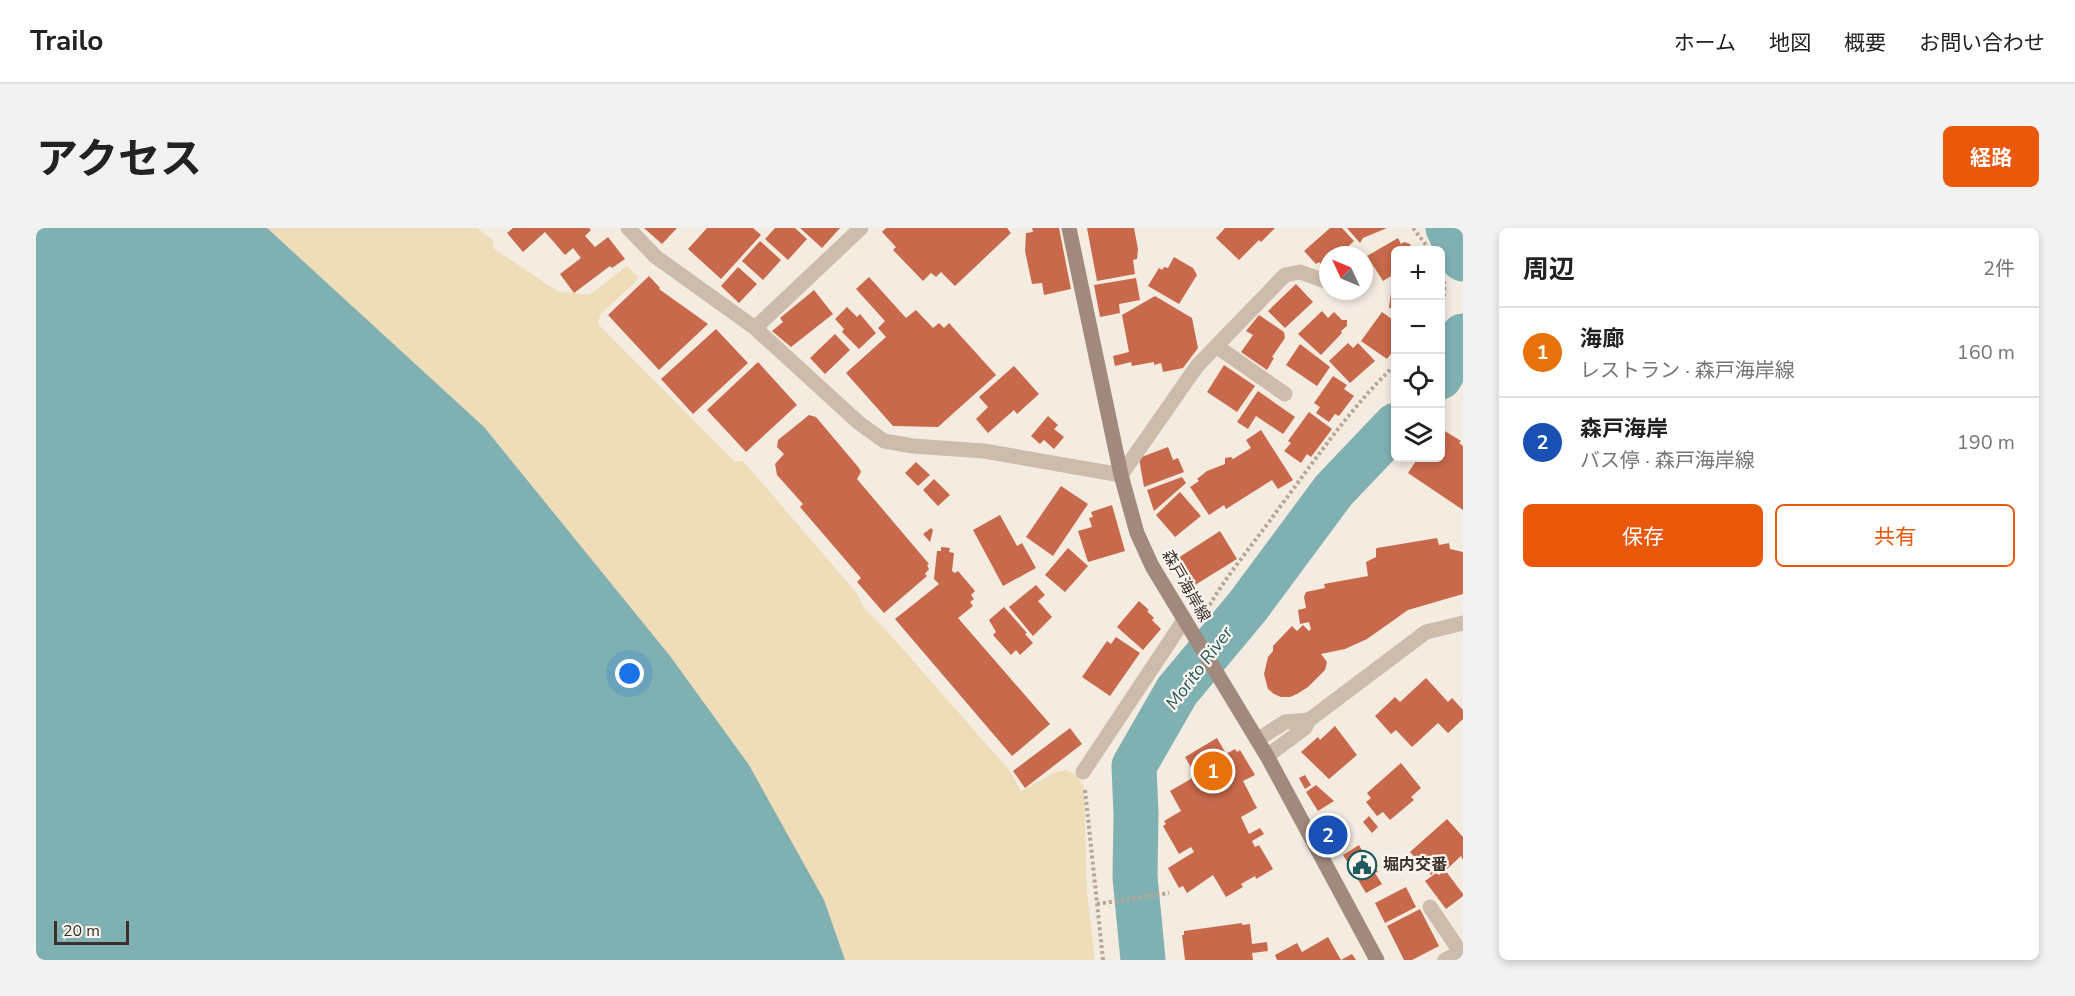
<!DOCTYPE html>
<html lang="ja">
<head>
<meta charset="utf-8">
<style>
	:root { --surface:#fff; --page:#f2f2f2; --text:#222; --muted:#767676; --line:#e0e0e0; --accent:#ea580c }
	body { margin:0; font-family:"Nunito Sans","Noto Sans JP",sans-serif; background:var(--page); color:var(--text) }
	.controls { position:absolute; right:18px; top:18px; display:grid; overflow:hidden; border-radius:9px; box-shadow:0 3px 9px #0003 }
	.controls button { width:54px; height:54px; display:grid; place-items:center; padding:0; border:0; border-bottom:2px solid var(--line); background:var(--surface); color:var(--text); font:30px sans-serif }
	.compass { position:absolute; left:1283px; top:18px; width:54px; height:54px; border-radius:50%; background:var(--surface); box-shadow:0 3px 9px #0003; rotate:314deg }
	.scale { position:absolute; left:18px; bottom:15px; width:75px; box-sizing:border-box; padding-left:6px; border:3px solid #3b302b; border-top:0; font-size:16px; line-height:21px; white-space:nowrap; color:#3b302b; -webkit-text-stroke:4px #fbf5ee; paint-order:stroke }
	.you { position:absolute; left:594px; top:446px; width:21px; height:21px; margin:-15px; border:4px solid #fff; border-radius:50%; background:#1a73e8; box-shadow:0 0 0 9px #1a73e833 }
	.badge { display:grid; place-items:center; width:39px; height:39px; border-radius:50%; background:var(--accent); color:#fff; font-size:20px; font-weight:700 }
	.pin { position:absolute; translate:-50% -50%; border:3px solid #fff; box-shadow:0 2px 6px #0006 }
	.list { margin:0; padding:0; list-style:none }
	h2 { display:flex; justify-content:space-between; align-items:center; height:78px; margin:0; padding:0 24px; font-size:26px }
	h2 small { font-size:20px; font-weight:400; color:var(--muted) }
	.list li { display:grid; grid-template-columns:39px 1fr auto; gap:18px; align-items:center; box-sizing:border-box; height:90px; padding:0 24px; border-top:2px solid var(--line) }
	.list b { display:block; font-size:22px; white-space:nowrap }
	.list p { margin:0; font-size:20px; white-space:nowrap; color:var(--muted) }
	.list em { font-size:20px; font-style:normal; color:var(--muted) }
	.actions { display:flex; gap:12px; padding:18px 24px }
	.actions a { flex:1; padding:14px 0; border:2px solid var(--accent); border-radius:9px; text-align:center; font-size:21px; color:var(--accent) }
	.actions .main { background:var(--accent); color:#fff }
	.icon { flex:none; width:33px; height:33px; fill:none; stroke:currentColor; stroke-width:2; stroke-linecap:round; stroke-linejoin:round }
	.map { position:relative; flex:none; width:1427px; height:732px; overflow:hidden; border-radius:9px }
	header { display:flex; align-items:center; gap:36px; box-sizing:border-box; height:84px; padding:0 30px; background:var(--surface); border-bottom:2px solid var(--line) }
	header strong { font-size:28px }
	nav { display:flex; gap:33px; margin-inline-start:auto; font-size:21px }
	.intro { display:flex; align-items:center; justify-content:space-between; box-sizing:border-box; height:144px; padding:0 36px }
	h1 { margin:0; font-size:42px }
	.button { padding:15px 27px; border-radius:9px; background:var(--accent); color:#fff; font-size:21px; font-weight:700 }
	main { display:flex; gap:36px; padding:0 36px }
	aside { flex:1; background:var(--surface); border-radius:9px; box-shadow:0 3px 9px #0003 }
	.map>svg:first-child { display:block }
	.sand { fill:#efdcb8 }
	.water { fill:#7fb0b2 }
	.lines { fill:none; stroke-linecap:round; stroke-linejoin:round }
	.river { stroke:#7fb0b2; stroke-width:45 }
	.building { fill:#c8694b }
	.path { stroke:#b9a596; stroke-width:4; stroke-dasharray:3 3; stroke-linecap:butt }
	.service { stroke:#cdbbac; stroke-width:15 }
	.minor { stroke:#cdbbac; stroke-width:15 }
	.secondary { stroke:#a18a7d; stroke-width:15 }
	.labels { text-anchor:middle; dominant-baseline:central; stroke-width:4.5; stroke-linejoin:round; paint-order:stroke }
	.street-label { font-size:16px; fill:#3b302b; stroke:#fbf5ee }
	.poi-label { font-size:16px; font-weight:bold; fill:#3b302b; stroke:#fbf5ee; text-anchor:start }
	.water-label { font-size:18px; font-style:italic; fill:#1f5a5e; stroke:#fbf5ee }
</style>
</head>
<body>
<header>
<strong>Trailo</strong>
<nav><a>ホーム</a><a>地図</a><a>概要</a><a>お問い合わせ</a></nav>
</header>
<div class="intro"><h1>アクセス</h1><a class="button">経路</a></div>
<main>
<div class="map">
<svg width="1427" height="732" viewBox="0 0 1427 732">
	<rect width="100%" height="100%" fill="#f4ebe1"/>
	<path class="sand" d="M191,0H441L457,12V20L521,63L553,67L591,38L603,50L565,86L562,94L564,98L699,234L707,233L820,364L828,380L850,402L973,542L985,563L1020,544L1030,542L1041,548L1048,559L1051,665L1059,732H757Z"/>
	<path class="water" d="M0,0H231L448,199L634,428L713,537L788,672L809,732H0Z"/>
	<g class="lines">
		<path class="river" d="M1412,0L1427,31
			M1404,149L1427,108
			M1107,732L1099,649L1100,586L1098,538L1141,463L1212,378L1298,262L1360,197"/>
	</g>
	<path class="building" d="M477,0H553L555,2L549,8L559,19L572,9L589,31L576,40L574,38L538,65L524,46L545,30L537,20L529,27L509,4L487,24L471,5Z
		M608,0H641L626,16Z
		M671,0H717L725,7L685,51L652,21Z
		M739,0H759L771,11L752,32L729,11Z
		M764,0H804L786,20Z
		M850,0H971L975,5L919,58L905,44L900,49L895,45L887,53L857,22L860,19L846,4Z
		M996,0H1023L1035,61L1008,67L1006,55L996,56L989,23L990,5L997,4Z
		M1051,0H1098L1102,21L1101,31L1097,32L1099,46L1061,53Z
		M1189,0H1239L1225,14L1223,12L1203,32L1180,10Z
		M1294,0H1306L1318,13L1303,27H1292V37L1288,40L1283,34L1280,36L1268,23Z
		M1311,0H1351L1327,10L1324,15Z
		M1362,10L1365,16L1368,14L1374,16L1376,22H1360V45L1347,53L1331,28Z
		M724,13L745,32L727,52L706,33Z
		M1138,29L1157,40L1161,47L1143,76L1112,58L1123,40L1126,42L1128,39L1132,40Z
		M702,39L721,56L703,75L685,58Z
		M613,48L624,60L623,61L672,96L623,142L572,87Z
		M833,49L870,90L880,82L897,100L903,95L908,100L913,95L960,147L902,199L857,198L810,145L850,109L842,100L849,93L820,61Z
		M1100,50L1104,72L1083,76L1084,85L1064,89L1058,57Z
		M1260,56L1277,74L1249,100L1232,83Z
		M1356,57H1360V81L1353,80Z
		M778,62L797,86L755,119L736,103L747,94L744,90Z
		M1119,68L1156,90L1162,120L1147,140L1127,144L1125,135L1118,137V134L1096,138L1095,134L1079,138L1077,128L1093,124L1086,87Z
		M811,79L821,89L824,86L840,105L823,121L806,104L808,101L799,91Z
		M1286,83L1292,90L1298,84L1306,92H1311V98L1305,103L1306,105L1285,127L1262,106Z
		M1346,84L1360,94V123L1358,122L1351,131L1325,113Z
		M1223,87L1248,104L1249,110L1236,129L1238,130L1231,142L1205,124L1217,107L1210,103Z
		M680,101L712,135L657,186L625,151Z
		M799,106L814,122L789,146L774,130Z
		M1312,115L1317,120L1322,115L1339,133L1314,155L1293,133Z
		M1264,116L1294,139L1281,158L1250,137Z
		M722,134L761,177L710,224L671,182Z
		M1188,137L1219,158L1201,184L1171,164Z
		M978,138L1003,166L981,186L978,182L952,205L940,191L952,179L943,169Z
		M1297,148L1311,157L1308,161L1318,168L1303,188L1299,186L1293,194L1280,185L1284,179L1278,175Z
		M1222,163L1259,189L1247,206L1220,188L1212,201L1201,194Z
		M1273,184L1296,201L1275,229L1271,226L1265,235L1248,223L1255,215L1252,213Z
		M773,187L780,189L823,240L825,244L821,251L893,336L891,337L893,341L889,346L891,348L848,385L821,354L825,350L764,279L767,276L741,247L739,236L748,226L741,219L742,212Z
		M1012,188L1022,197L1018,201L1028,209L1018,221L1008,212L1004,216L995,208Z
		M1404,200L1425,213L1423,215L1427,218V282L1372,245L1382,230H1404Z
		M1225,202L1257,252L1242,261L1236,252L1190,281L1188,277L1173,287L1154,259L1163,253L1161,251L1171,243L1189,236V230L1195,229L1197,231L1215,220L1210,212Z
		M1132,219L1137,232L1142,230L1148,244L1108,259L1103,230Z
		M880,234L894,247L882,258L869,245Z
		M1146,249L1150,255L1118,283L1111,262Z
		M898,251L914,267L902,278L887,262Z
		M1025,258L1052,276L1017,328L990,309Z
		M1144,264L1165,288L1139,309L1120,287Z
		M1076,277L1089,323L1052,334L1042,303L1056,299L1053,290L1057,289L1055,284Z
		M964,287L981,318L986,315L1000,340L967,358L937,302Z
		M895,300L897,302L894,314L887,306Z
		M1184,303L1201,331L1159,357L1142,330Z
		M1401,310L1403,317L1413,315L1414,321L1427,324V366L1372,382L1331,411L1309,421L1285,426L1291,434L1289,442L1272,459L1261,466L1254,469H1245L1238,466L1232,461L1228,446L1232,429L1237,423V418L1256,398L1261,403L1267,397L1273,403L1275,401L1273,394L1264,396L1262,382L1270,380L1268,369L1270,364L1289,360L1288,356L1332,348L1330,334L1340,329V321L1341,320Z
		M905,319L914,320L913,324L918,325L916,343L919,345L922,343L939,363L935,367L938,371L934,374L937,378L922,390L1014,496L976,528L859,391L903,356L898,351L901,323H905Z
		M1032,320L1052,338L1029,364L1009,347Z
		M1000,357L1009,367L1002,373L1016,389L997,408L973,379Z
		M1103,373L1113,382L1111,383L1118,390L1116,392L1125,401L1107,422L1081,399Z
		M968,379L991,405L989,406L997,415L984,427L980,422L975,427L957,407L960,404L953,392Z
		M1080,409L1104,425L1074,468L1046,449L1071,413L1075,416Z
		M1390,450L1412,474L1416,470L1427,482V491L1412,505L1402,495L1376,519L1360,502L1355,506L1339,488L1359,469L1364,474Z
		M1299,498L1321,527L1293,551L1265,524L1282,509L1284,512Z
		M1034,500L1046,516L989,560L977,543Z
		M1181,510L1190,526L1199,521L1201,524L1204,522L1219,547L1207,553L1221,580L1205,589L1213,606L1224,600L1228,606L1216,613L1219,619L1223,617L1237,641L1220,651L1219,648L1205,656L1207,659L1190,669L1177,647L1151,665L1147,658L1143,660L1132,640L1158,624L1155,619L1143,626L1127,598L1130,596L1128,593L1145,583L1134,563L1160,548L1149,529Z
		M1365,535L1385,560L1375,569L1378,572L1354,592L1347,584L1341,588L1330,574L1335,570L1331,565Z
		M1269,547L1275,557L1269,561L1263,550Z
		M1280,557L1298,573L1282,583L1270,564Z
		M1333,588L1342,599L1336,605L1327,594Z
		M1411,591L1427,609V632L1425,628L1411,641L1407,636L1395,647L1374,624Z
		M1323,617L1330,630L1333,628L1342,644L1339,645L1346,656L1330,665L1307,627Z
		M1409,642L1427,666V668L1410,681L1389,653L1400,645L1403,647Z
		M1370,659L1380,679L1349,695L1339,675Z
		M1384,681L1403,718L1376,732H1368L1351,698Z
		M1206,695V697L1214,696L1216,716L1231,714L1232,723L1216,725L1217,732H1149L1146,707H1148V703Z
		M1292,709L1305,732L1316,726L1320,732H1241L1239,727L1261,715L1266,724Z"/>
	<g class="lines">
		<path class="path" d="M1377,0L1394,22
			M1404,42C1410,53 1410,68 1404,80
			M1151,361L1155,358L1172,380C1192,345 1218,315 1241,283C1279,232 1314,180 1360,136
			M1049,562L1067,732
			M1061,676L1133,665"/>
		<path class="service" d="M1394,679L1427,728"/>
		<path class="minor" d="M592,0L620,29L719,100L823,195L848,213L877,218L948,223L1085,247L1161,138L1249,47L1264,44L1292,54
			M719,100L825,0
			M1180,118L1249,166
			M1221,512L1249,494L1273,492
			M1231,528L1269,500L1273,492L1390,404L1427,395
			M1047,544L1148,392
			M1409,732L1424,724"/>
		<path class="secondary" d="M1033,0L1085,247L1101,305L1116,338L1231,528L1341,732"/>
	</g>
	<defs>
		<g id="civic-ring" transform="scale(1.5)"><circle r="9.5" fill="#fbf5ee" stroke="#1f5a5e" stroke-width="1.5"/><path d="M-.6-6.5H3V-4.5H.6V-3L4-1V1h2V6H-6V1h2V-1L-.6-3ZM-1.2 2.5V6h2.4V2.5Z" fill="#1f5a5e"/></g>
	</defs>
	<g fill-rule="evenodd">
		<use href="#civic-ring" x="1326" y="637"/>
	</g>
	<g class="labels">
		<g class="street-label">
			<text transform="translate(1150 358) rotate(60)">森戸海岸線</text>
		</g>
		<g class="poi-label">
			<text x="1347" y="637">堀内交番</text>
		</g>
		<g class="water-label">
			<text transform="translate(1163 440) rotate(-53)">Morito River</text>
		</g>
	</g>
</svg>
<div class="controls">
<button>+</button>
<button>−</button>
<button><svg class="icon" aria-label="locate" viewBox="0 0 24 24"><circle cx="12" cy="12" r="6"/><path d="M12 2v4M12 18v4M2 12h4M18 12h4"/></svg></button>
<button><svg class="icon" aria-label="layers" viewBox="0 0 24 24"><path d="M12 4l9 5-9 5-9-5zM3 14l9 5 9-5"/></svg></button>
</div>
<svg class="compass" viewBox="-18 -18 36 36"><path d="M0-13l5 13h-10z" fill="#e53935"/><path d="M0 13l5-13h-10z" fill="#767676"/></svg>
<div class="scale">20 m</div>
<div class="you"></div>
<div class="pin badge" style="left:1177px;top:543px;background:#e8710a">1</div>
<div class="pin badge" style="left:1292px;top:607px;background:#1a4fb4">2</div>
</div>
<aside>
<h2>周辺<small>2件</small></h2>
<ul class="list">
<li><span class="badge" style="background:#e8710a">1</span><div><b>海廊</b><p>レストラン · 森戸海岸線</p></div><em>160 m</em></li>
<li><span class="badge" style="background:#1a4fb4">2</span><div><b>森戸海岸</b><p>バス停 · 森戸海岸線</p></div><em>190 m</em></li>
</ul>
<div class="actions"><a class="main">保存</a><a>共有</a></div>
</aside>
</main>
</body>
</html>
